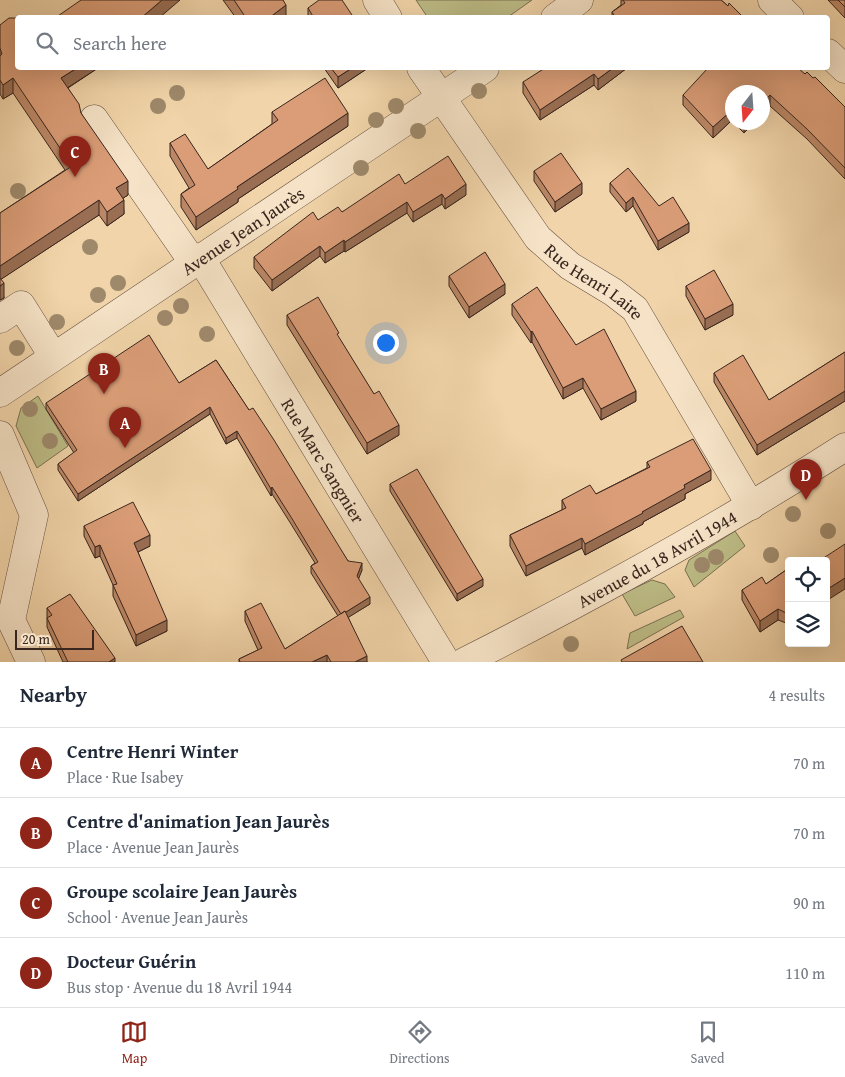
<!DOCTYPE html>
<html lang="en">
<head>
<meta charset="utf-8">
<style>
	:root { --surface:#fff; --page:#f6f6f7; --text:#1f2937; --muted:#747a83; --line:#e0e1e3; --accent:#8f2418 }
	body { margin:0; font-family:"Gentium Book Plus",serif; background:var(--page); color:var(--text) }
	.controls { position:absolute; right:15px; bottom:15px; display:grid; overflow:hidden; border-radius:5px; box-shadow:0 5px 20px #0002 }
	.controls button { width:45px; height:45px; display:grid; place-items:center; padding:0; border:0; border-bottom:1px solid var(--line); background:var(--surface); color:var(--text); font:25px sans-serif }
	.compass { position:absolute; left:725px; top:85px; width:45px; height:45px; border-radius:50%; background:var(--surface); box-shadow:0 5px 20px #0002; rotate:197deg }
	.scale { position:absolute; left:15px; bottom:12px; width:79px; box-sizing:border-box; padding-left:5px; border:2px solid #39261f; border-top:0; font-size:14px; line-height:18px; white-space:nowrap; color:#39261f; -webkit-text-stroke:4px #f6e3c7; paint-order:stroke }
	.you { position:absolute; left:385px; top:342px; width:18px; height:18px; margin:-12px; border:4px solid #fff; border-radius:50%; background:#1a73e8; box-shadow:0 0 0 8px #1a73e833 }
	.badge { display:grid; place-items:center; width:32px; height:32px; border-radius:50%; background:var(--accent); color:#fff; font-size:16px; font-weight:700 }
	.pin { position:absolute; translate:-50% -41px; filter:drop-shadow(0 1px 2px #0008) }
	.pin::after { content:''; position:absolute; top:26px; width:18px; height:15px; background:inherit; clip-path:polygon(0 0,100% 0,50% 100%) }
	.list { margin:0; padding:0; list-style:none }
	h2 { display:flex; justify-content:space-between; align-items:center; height:65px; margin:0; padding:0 20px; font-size:21px }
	h2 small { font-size:16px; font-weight:400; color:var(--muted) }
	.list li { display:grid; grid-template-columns:32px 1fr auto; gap:15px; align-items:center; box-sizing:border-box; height:70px; padding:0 20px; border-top:1px solid var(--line) }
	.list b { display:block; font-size:19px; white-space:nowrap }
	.list p { margin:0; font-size:16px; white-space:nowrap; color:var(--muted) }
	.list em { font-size:16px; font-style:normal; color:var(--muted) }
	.icon { flex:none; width:28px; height:28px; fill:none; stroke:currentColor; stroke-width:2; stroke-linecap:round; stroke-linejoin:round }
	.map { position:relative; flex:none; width:845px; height:662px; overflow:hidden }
	.search { position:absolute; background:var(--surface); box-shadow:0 5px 20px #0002; left:15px; right:15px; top:15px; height:55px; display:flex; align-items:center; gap:12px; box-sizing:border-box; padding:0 18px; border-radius:5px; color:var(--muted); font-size:19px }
	.sheet { height:345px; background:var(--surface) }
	nav { display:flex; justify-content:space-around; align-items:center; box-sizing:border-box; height:70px; border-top:1px solid var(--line); background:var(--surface); font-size:14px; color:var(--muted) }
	nav a { display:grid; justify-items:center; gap:2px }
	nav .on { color:var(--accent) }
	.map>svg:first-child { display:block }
	.green { fill:#bdbc86; stroke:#7b7152 }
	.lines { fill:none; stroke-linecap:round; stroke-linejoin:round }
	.minor-casing { stroke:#675242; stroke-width:29 }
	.minor { stroke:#f6e3c7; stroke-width:28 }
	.tree { fill:#9e896b }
	.wall { fill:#bb8766; stroke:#39261f }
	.shaded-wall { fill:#996e53; stroke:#39261f }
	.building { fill:#da9d77; stroke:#39261f }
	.labels { text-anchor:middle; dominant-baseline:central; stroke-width:5; stroke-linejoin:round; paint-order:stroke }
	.street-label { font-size:18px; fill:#39261f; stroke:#f6e3c7 }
</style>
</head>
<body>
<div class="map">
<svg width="845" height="662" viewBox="0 0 845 662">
	<rect width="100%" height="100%" fill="#f1d4a9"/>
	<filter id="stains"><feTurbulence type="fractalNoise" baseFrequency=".004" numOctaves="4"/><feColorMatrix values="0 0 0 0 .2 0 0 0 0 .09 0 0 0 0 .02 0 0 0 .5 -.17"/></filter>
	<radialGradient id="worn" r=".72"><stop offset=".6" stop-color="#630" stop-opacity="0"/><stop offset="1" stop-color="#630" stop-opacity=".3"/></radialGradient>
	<path class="green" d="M416,0H532L508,17L428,18Z
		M38,396L68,446L37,468L16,426L21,408Z
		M735,531L745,546L694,587L685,570L689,560Z
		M652,580L665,584L675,597L635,616L622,594Z
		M680,610L684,617L627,649L630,633Z"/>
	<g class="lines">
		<g class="minor-casing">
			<g id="minor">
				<path d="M377,0L388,18"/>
				<path d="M772,0L790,18"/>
				<path d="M555,18L579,0"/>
				<path d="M828,53L845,69"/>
				<path id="s1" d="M421,68L538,238L570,266L613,292L635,309L751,506"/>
				<path d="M94,119L193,262"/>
				<path id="s2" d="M200,257L446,662"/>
				<path d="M0,319L21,305L53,356"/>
				<path id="s3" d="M0,393L485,68"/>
				<path d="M0,435L34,515L11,620L31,662"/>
				<path id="s4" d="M464,662C594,596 722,526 845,447"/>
			</g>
		</g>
		<use href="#minor" class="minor"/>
	</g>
	<g class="tree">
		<circle cx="479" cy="91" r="8"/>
		<circle cx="177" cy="93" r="8"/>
		<circle cx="158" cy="106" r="8"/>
		<circle cx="396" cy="106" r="8"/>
		<circle cx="376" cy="120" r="8"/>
		<circle cx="418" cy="131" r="8"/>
		<circle cx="361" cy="168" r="8"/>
		<circle cx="18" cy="191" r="8"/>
		<circle cx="90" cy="247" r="8"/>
		<circle cx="118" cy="283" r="8"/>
		<circle cx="98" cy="295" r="8"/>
		<circle cx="181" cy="306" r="8"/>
		<circle cx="165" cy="318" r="8"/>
		<circle cx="57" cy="322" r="8"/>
		<circle cx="207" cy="334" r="8"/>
		<circle cx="17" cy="348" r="8"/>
		<circle cx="30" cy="409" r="8"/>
		<circle cx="50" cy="441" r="8"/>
		<circle cx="793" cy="514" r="8"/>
		<circle cx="828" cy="531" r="8"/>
		<circle cx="771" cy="555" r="8"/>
		<circle cx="716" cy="557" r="8"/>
		<circle cx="702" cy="565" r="8"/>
		<circle cx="571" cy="644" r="8"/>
	</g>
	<path class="wall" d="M223,0H283L286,18H236Z
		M621,0H721L728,6L744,18H612V12L621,5Z
		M828,0H845V18Z
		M308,8L354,18H308Z
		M0,25L18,68H98L68,88L81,113L128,195L123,198L124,214L107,226L99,215L1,279L4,298L0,300V213L65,170L13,93L3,99L0,94Z
		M324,68H368L338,88Z
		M627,68L598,90L594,85L540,120L523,93V82Z
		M805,74L845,107V179L807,139L770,106L732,92V122L731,121L713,138L683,105V95Z
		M272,112L348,126L238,199V202L196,230L181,207V194L189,188L170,156V143L208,169L272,124Z
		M733,122H754L744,133Z
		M534,171L582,194L555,212L534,181Z
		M610,183L659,206L689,232L658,250L633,206L626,212L610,192Z
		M405,184L466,195L445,209L442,204L413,222L407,213L345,252L344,251L325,263L320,256L272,291L254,268V257L318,220L342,212Z
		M449,276L505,294L469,318L449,286Z
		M686,286L733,315L705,330L686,296Z
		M512,304L576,345L636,401L601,420L583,388L563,399L532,342L531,343L512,315Z
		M287,315L339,338L399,435L367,454L287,325Z
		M845,352V401L757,455L714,382V373L769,400Z
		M216,360L348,561L362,570L358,579L370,604L348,617L367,662H239V659L258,650L245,621V611L285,649L338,616L311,573V566L315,563L291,524L272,494L271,496L237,438L226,444L210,414L78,501L58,470V464L74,453L46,409V403L179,383Z
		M647,462L711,480L685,494V499L643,522V524L585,555L582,548L526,576L510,546V535L562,510V500L596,494L647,468Z
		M390,484L483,586L457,601L390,491Z
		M84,526L150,546L138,552L167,631L136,646L113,596V585L100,556L95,558L84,536Z
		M789,568V621L786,623L778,620L760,632L742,600V590L766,584Z
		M47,608L115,662H63L47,627Z"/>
	<path class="shaded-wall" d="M162,0H180L159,18H141Z
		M286,5V18H269Z
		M77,68H98L61,92V78Z
		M352,68H368L338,88V77Z
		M613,68H627L598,90V79Z
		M594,74V85L540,120V110Z
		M13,78V93L3,99V85Z
		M770,95V106L762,113V103Z
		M731,111V121L713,138V127Z
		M348,113V126L238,199V202L196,230V217L237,187Z
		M744,122H754L744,133Z
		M128,181V195L116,203V188Z
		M582,183V194L555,212V202Z
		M466,184V195L445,209V199Z
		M442,194V204L413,222V212Z
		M633,197V206L626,212V203Z
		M99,200V215L0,280V266Z
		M124,200V214L107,226V212Z
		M407,202V213L345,252V242Z
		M689,223V232L658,250V241Z
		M344,240V251L325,263V253Z
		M320,246V256L272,291V280Z
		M4,283V298L0,300V286Z
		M505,284V294L469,318V307Z
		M733,304V315L705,330V319Z
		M532,331V342L531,343V332Z
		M583,378V388L563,399V388Z
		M636,391V401L601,420V409Z
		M845,391V401L757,455V445Z
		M210,407V414L78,501V494Z
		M399,425V435L367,454V443Z
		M237,431V438L226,444V438Z
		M711,470V480L685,494V499L643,522V524L585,555V544L642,512L684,485Z
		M272,487V494L271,496V489Z
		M150,535V546L134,554V543Z
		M582,538V548L526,576V566Z
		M100,545V556L95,558V547Z
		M362,563V570L357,583V576Z
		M845,578V589L826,601V590Z
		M483,579V586L457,601V594Z
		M370,597V604L341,622V615Z
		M778,609V620L760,632V621Z
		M789,611V621L786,623V613Z
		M167,620V631L136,646V635Z
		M327,655V662H312Z
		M367,656V662H355Z
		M115,658V662H109Z"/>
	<path class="building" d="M81,0H162L141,18H55Z
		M234,0H283L286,5L269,18H246Z
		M319,0H342L354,18H314L308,8Z
		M623,0H721L728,6L729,3L744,18H616L612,12L625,3Z
		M838,0H845V7Z
		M9,18H18V68H77L61,78L79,104L81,113L128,181L116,188L124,200L107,212L99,200L0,266V213L72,166L13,78L3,85L0,80V56L2,54L0,48V25Z
		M331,68H352L338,77Z
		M545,68H613L598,79L594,74L540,110L523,82Z
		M708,68H798L805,74L807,72L813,78L815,77L845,107V168L807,129L770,95L762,103V92H732V112L731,111L713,127L683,95Z
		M325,78L348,113L237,187L238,189L196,217L181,194L195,185L170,143L185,134L208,169L278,120L272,112Z
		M561,153L582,183L555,202L534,171Z
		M448,156L466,184L445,199L442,194L413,212L407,202L345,242L344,240L325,253L320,246L272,280L254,257L313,212L318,220L338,207L342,212L399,174L405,184Z
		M628,168L659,206L673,197L689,223L658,241L633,197L626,203L610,183Z
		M485,252L505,284L469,307L449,276Z
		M714,270L733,304L705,319L686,286Z
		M0,278L4,283L0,286Z
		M537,287L576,345L604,329L636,391L601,409L583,378L563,388L532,331L531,332L512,304Z
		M318,297L339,333L337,334L374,394L379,391L399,425L367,443L287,315Z
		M149,335L179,383L216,360L249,410L253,408L274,440L348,561L362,563L357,576L370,597L346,612L345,611L341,614L311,566L318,562L291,517L272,487L271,489L237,431L226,438L210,407L78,494L58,464L77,450L46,403Z
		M845,352V391L757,445L714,373L743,355L769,400Z
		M693,439L711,470L684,485L685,488L642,512L643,513L585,544L582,538L526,566L510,535L566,508L562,500L590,485L596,494L650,467L647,462Z
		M417,469L483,579L457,594L390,484Z
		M133,502L150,535L134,543L167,620L136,635L113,585L117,584L100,545L95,547L84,526Z
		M845,544V578L826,590V561H799L802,558L822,559Z
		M789,568V611L786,613L778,609L760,621L742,590L762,577L766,584Z
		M70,594L115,658L109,662H68L47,618L52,615L47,608Z
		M261,603L285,649L345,611L367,656L355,662H331L327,655L312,662H240L239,659L262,648L245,611Z
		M682,626L703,662H622L621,660Z"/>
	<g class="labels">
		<g class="street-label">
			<text stroke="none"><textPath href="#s3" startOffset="292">Avenue Jean Jaurès</textPath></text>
			<text stroke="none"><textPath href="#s1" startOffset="278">Rue Henri Laire</textPath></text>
			<text stroke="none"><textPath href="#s2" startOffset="238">Rue Marc Sangnier</textPath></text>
			<text stroke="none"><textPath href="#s4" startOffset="219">Avenue du 18 Avril 1944</textPath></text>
		</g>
	</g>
	<rect width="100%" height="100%" filter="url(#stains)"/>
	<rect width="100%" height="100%" fill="url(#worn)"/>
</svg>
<div class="controls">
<button><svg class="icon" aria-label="locate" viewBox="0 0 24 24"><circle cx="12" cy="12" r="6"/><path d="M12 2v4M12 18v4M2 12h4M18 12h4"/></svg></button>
<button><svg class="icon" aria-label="layers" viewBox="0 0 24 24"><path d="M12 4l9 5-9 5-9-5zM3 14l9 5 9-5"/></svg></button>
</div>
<svg class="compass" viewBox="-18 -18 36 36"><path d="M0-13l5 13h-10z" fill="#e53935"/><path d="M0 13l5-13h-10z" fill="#747a83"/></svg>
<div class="scale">20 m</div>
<div class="you"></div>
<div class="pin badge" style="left:125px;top:448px">A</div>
<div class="pin badge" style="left:104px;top:394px">B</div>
<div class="pin badge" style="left:75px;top:177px">C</div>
<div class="pin badge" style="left:806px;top:500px">D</div>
<div class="search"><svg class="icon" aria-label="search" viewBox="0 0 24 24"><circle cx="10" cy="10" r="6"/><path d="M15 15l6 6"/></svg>Search here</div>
</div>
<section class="sheet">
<h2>Nearby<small>4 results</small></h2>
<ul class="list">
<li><span class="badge">A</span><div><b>Centre Henri Winter</b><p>Place · Rue Isabey</p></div><em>70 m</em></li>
<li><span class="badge">B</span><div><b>Centre d'animation Jean Jaurès</b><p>Place · Avenue Jean Jaurès</p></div><em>70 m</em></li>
<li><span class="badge">C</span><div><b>Groupe scolaire Jean Jaurès</b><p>School · Avenue Jean Jaurès</p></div><em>90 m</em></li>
<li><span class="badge">D</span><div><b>Docteur Guérin</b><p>Bus stop · Avenue du 18 Avril 1944</p></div><em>110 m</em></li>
</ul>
</section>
<nav>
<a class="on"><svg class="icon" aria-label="map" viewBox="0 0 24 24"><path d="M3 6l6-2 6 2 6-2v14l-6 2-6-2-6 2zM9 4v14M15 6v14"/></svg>Map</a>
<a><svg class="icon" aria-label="directions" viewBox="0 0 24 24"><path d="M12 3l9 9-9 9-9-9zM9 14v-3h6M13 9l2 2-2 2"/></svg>Directions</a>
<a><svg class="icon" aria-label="saved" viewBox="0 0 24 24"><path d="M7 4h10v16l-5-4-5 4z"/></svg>Saved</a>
</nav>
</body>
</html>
